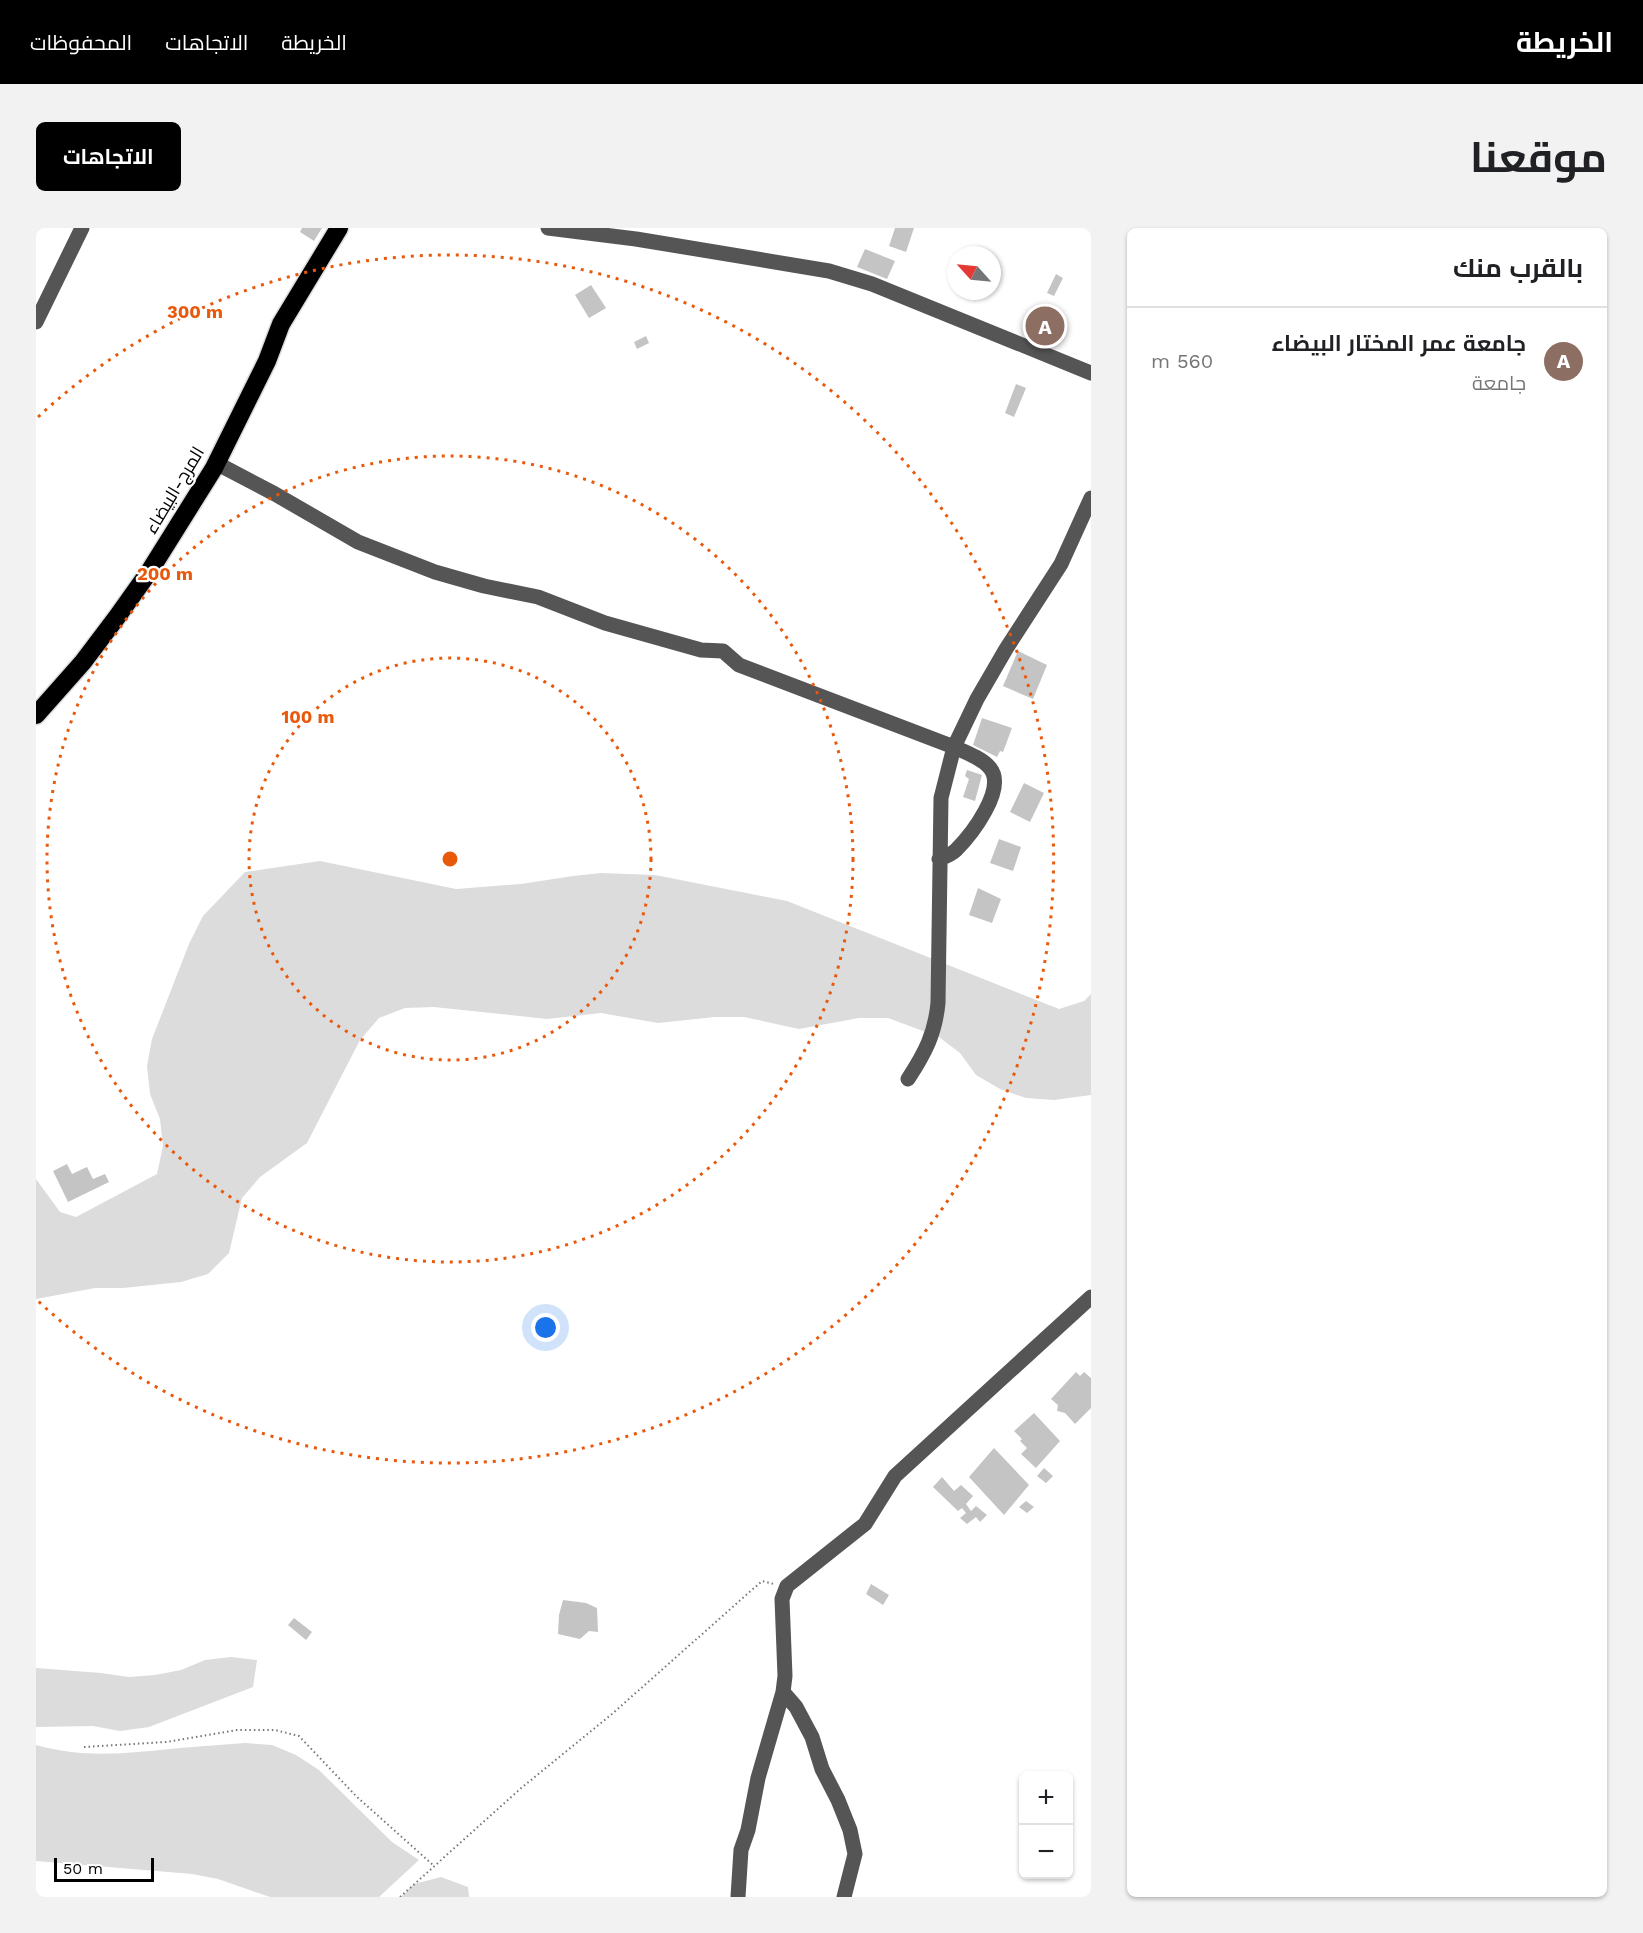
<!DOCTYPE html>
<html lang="ar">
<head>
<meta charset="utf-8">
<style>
	:root { --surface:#fff; --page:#f2f2f2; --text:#202124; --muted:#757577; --line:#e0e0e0; --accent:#000 }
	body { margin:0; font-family:"Work Sans",Cairo,sans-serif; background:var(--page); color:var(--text); direction:rtl }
	.controls { position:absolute; right:18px; bottom:18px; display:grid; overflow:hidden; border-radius:9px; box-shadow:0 2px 4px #0004 }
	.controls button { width:54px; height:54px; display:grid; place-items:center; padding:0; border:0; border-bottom:2px solid var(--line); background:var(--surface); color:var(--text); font:30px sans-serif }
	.compass { position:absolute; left:911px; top:18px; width:54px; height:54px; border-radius:50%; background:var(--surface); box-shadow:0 2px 4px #0004; rotate:297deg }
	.scale { position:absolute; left:18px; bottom:15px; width:100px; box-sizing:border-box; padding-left:6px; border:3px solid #000; border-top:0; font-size:16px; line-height:21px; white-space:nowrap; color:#000; -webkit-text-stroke:4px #fff; paint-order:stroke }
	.you { position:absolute; left:510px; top:1100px; width:21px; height:21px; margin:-15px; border:4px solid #fff; border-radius:50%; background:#1a73e8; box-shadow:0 0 0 9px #1a73e833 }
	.badge { display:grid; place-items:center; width:39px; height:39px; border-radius:50%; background:var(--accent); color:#fff; font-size:20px; font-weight:700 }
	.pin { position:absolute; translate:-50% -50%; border:3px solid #fff; box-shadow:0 2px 6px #0006 }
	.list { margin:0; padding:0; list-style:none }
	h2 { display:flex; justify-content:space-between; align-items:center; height:78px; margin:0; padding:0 24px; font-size:26px }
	h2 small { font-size:20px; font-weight:400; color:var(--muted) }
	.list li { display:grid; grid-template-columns:39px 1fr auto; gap:18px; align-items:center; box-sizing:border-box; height:108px; padding:0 24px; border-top:2px solid var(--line) }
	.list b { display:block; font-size:22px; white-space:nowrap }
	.list p { margin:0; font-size:20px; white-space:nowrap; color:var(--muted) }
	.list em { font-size:20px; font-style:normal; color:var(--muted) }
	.map { position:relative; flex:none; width:1055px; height:1669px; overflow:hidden; direction:ltr; border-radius:9px }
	header { display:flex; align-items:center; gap:36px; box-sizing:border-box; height:84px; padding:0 30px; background:var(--accent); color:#fff }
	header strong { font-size:28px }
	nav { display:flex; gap:33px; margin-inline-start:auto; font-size:21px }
	.intro { display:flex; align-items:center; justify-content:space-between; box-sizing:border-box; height:144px; padding:0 36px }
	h1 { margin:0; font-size:42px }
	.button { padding:15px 27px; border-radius:9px; background:var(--accent); color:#fff; font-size:21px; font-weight:700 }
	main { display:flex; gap:36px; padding:0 36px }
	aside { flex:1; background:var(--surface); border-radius:9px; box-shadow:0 2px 4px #0004 }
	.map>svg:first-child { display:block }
	.green { fill:#dcdcdc }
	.building { fill:#c4c4c4 }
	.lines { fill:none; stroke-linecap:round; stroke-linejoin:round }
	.highway-casing { stroke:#dbdbdb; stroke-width:21 }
	.path { stroke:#777; stroke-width:2; stroke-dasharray:1.5 3; stroke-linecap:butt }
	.minor { stroke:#555; stroke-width:15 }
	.highway { stroke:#000; stroke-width:18 }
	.ring { fill:none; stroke:#e8590c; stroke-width:3; stroke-dasharray:3 6 }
	.labels { text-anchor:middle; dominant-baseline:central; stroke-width:4.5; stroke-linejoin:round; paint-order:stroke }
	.street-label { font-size:18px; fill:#000; stroke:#fff }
	.centre { fill:#e8590c; stroke:#fff; stroke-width:3 }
	.ring-label { font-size:18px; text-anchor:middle; font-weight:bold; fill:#e8590c; stroke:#fff; stroke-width:4.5; stroke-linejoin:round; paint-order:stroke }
</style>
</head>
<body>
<header>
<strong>الخريطة</strong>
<nav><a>الخريطة</a><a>الاتجاهات</a><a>المحفوظات</a></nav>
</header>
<div class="intro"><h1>موقعنا</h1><a class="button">الاتجاهات</a></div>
<main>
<aside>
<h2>بالقرب منك<small></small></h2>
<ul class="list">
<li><span class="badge" style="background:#8d6e63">A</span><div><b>جامعة عمر المختار البيضاء</b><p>جامعة</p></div><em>560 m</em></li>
</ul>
</aside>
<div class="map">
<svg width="1055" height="1669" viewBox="0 0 1055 1669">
	<rect width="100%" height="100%" fill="#fff"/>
	<path class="green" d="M284,633L420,661L485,656L537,648L565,645L619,647L751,673L1023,781L1048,773L1055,766V867L1018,872L990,870L964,861L940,847L924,825L903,809L852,790H823L763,801L708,789H679L622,795L565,785L511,791L398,779L369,780L343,790L324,812L271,915L224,949L206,970L193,1025L172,1046L145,1054L87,1060H59L0,1071V951L24,984L40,989L121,946L127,918L124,891L114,866L111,838L116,811L153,716L167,688L209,644Z
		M195,1429L221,1432L217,1459L113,1499L84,1503L57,1498L0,1499V1440L65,1445L93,1449L119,1447L145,1442L169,1432Z
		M209,1515L236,1517L260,1527L283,1542L356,1614L383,1632L343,1669H234L182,1651L156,1646L0,1633V1517C49,1531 94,1525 144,1520C165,1518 187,1517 209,1515Z
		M405,1649L432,1659L433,1669H365L378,1656Z"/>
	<path class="building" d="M266,0H286L278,13L264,4Z
		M859,0H878L870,24L853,18Z
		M829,21L859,33L851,51L821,39Z
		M1020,46L1027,50L1018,68L1011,65Z
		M555,57L570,80L553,90L539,67Z
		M610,108L613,115L601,121L598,114Z
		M980,156L990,160L978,189L969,185Z
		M982,423L1011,437L997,471L967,458Z
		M946,490L976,500L967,524L964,523L961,529L937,517Z
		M931,542L946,547L939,573L927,569L933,551L929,548Z
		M988,555L1008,565L994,594L974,584Z
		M963,611L985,619L977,643L954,635Z
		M942,660L965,671L956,695L933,687Z
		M31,936L36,946L51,939L57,951L69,946L73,954L32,974L17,943Z
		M1040,1144L1044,1148L1048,1144L1055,1150V1180L1039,1196L1029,1185L1021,1183L1022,1177L1015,1171Z
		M998,1185L1024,1213L1000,1240L985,1226L991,1220L984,1213L986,1211L978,1203Z
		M958,1220L993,1257L968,1287L933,1249Z
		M1008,1240L1017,1248L1010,1255L1001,1248Z
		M906,1249L918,1263L925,1257L937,1268L930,1276L935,1283L940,1278L951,1287L944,1294L940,1289L931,1296L924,1290L930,1285L926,1280L922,1283L897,1259Z
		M990,1273L998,1279L991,1285L983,1279Z
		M835,1356L853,1367L847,1377L830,1366Z
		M527,1372L550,1375L561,1380L562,1404L553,1403L544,1411L522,1406L523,1387Z
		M258,1390L276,1404L270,1412L252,1397Z"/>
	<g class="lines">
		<g class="highway-casing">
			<path id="highway" d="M0,487L47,434L81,389L113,344L178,240L231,133L245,96L303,0"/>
		</g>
		<path class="path" d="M48,1519L130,1514L201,1502H239L263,1508L320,1568L398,1638
			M364,1669L484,1561L576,1486L726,1353L738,1356"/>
		<path class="minor" d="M512,0L600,11L793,43L836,56L1055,145
			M0,94L46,0
			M180,235L239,266L322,314L399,344L448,358L502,369L569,395L665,422L687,423L703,437L918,519C929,524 946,530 954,540C971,561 935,607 920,622C916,626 909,629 903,631
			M872,851C889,825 899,806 902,775L905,570L918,519L941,471L970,421L1025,336L1055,270
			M747,1464L760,1479L776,1509L786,1541L802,1572L814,1602L819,1626L808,1669
			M702,1669L705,1622L712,1602L722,1550L747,1464L749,1448L746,1371L751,1358L829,1296L859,1248L1055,1069"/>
		<use href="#highway" class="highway"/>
	</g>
	<g class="ring">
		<circle cx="414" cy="631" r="201"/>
		<circle cx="414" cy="631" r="403"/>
		<path d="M2 189A604 604 0 1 1 2 1073"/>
	</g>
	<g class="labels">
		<g class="street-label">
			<text transform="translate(138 262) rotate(-59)">المرج-البيضاء</text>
		</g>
	</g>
	<circle cx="414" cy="631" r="9" class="centre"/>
	<g class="ring-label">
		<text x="159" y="90">300 m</text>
		<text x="129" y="352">200 m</text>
		<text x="272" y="495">100 m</text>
	</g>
</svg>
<div class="controls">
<button>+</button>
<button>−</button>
</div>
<svg class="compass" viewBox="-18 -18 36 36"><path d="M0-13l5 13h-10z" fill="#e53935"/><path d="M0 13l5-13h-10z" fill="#757577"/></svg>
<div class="scale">50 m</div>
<div class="you"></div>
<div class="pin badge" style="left:1009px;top:98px;background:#8d6e63">A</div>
</div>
</main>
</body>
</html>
